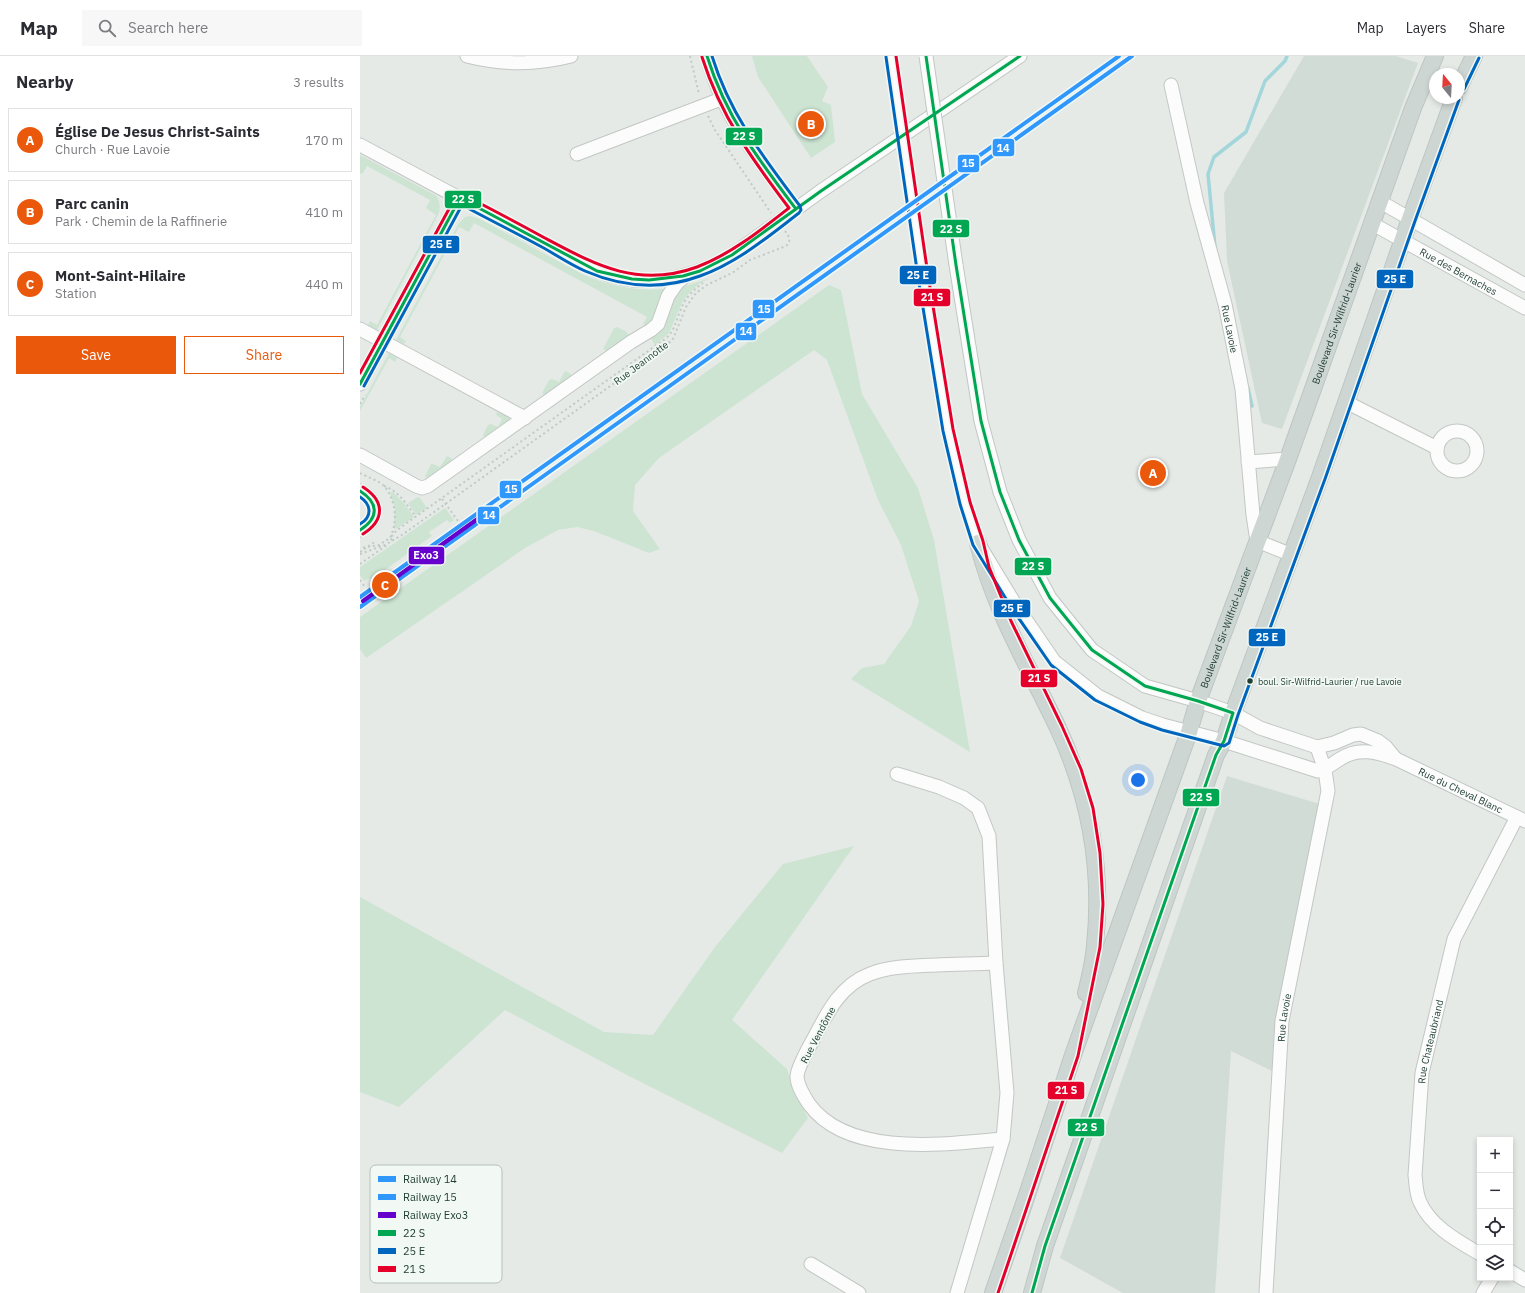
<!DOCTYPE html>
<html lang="en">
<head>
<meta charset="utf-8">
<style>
	:root { --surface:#fff; --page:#f7f7f7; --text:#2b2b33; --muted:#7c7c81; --line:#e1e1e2; --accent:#ea580c }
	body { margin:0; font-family:"IBM Plex Sans",sans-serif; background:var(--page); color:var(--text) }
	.controls { position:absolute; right:12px; bottom:12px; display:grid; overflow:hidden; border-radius:0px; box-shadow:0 2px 6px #0003 }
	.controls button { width:36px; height:36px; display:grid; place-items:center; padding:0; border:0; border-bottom:1px solid var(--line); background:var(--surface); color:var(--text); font:20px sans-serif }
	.compass { position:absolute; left:1069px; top:12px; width:36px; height:36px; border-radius:50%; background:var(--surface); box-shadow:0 2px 6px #0003; rotate:342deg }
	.you { position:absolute; left:778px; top:724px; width:14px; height:14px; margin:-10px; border:3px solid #fff; border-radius:50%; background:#1a73e8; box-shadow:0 0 0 6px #1a73e833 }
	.badge { display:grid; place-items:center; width:26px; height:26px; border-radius:50%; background:var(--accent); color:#fff; font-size:13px; font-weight:700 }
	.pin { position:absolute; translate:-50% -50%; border:2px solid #fff; box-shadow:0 1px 4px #0006 }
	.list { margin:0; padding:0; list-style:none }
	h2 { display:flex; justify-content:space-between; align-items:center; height:52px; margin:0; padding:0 16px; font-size:17px }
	h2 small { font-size:13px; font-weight:400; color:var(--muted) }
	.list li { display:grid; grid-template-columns:26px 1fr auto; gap:12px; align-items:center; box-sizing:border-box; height:64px; margin:0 8px 8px; padding:0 8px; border:1px solid var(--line); border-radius:0px }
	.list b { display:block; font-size:15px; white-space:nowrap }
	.list p { margin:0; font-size:13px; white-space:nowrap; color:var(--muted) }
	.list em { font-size:13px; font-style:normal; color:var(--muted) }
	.actions { display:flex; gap:8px; padding:12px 16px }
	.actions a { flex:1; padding:9px 0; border:1px solid var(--accent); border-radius:0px; text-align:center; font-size:14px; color:var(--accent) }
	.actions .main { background:var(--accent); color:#fff }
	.icon { flex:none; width:22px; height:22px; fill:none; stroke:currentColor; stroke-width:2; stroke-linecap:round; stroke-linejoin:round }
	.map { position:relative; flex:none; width:1165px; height:1237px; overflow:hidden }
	header { display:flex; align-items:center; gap:24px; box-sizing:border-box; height:56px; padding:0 20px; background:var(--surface); border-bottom:1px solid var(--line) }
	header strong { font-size:19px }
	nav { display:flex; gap:22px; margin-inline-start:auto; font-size:14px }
	.search { width:280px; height:36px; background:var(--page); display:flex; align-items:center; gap:10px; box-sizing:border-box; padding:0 14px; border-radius:0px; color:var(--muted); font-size:15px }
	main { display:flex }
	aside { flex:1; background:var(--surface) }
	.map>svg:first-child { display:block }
	.built { fill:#d2dcd7 }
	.green { fill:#cde4d2 }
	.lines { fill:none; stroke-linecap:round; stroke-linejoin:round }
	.stream { stroke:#a3d6da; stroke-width:3.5 }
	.minor-casing { stroke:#c2c7c4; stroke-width:15 }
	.major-casing { stroke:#bcc6c2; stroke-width:18 }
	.path { stroke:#c0cac5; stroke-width:2; stroke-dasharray:2 3; stroke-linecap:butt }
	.minor { stroke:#fbfcfb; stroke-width:13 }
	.major { stroke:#cdd6d3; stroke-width:16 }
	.minor-bridge-casing { stroke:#c2c7c4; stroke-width:15; stroke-linecap:butt }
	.minor-bridge { stroke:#fbfcfb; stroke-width:13 }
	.bus-1-casing { stroke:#f2f9f5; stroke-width:6 }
	.bus-2-casing { stroke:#f2f9f5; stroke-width:6 }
	.bus-3-casing { stroke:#f2f9f5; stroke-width:6 }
	.bus-1 { stroke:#00a651; stroke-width:3 }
	.bus-2 { stroke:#0065bd; stroke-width:3 }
	.bus-3 { stroke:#e4002b; stroke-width:3 }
	.rail-1-casing { stroke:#f2f9f5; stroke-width:7 }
	.rail-2-casing { stroke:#f2f9f5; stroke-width:7 }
	.rail-3-casing { stroke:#f2f9f5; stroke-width:7 }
	.rail-1 { stroke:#3098fc; stroke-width:4 }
	.rail-2 { stroke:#3098fc; stroke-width:4 }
	.rail-3 { stroke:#60c; stroke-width:4 }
	.bus-dot { fill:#213f35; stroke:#f2f9f5; stroke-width:1.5 }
	.labels { text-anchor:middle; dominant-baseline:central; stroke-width:3.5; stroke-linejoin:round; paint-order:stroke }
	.bus-label { font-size:9px; fill:#213f35; stroke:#f2f9f5; text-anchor:start }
	.street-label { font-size:10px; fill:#213f35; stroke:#f2f9f5 }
	.key { fill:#f2f9f5; stroke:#b3c1bb; stroke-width:1 }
	.key-label { font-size:11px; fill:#213f35 }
	.line-badge { stroke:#f2f9f5; stroke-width:1.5 }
	.badge-label { font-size:11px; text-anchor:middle; font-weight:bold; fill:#fff }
</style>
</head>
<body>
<header>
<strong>Map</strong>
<div class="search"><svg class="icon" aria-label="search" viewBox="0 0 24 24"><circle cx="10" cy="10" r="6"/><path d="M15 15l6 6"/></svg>Search here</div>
<nav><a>Map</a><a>Layers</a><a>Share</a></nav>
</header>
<main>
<aside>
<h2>Nearby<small>3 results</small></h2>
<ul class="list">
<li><span class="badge">A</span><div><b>Église De Jesus Christ-Saints</b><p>Church · Rue Lavoie</p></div><em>170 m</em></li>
<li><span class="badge">B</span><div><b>Parc canin</b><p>Park · Chemin de la Raffinerie</p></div><em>410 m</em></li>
<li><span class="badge">C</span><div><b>Mont-Saint-Hilaire</b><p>Station</p></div><em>440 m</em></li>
</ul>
<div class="actions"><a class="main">Save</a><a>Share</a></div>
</aside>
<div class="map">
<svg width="1165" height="1237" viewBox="0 0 1165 1237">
	<rect width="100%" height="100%" fill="#e5eae7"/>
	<path class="built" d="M944,0H1036L1058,7L922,373L902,367L867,205L864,137Z
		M867,720L966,750L922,965L920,1019L871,995L855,1237H763L700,1202Z"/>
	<path class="green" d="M392,0H447L468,31L462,45L471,49L475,86L451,102L398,21Z
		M0,99L75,139C80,143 81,153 78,159L17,274L8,269L10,265L17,269L76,159L66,152L70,144L7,110L3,117L0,118Z
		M110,160L120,163L220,217C247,230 275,235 304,233L306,235L296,262L287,270L283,268L287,261L114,167L109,176L99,171L40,281L46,285L44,288L36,284L99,167L105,161Z
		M350,222L339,228L329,237L322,247L309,277L295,289L290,281L313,242L322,231Z
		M469,229L481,234L502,338L558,432L574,484L610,696L491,623L502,612L524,608L551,570L559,545L541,489L518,444L467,304L454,294L299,402L275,429L273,455L300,493L289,497L234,475L217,471L198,474L165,492L6,602L0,593V561Z
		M257,271L267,276L268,280L247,295L243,293L254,272Z
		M29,297L37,302L35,306L29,302L0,355V351Z
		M205,315L211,318V321L185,339L182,337L189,324L192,323L199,326Z
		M137,356L149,361V365L125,382L123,379L128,369L131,368L138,371L142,363L136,359Z
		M87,400L91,402L92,405L68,423L65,420L71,408H73L80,411Z
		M31,436H33L44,447L54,461L36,473L34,472L35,451L30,438Z
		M58,441L60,442L67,452L56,459L48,447Z
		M85,452L94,464L90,467L87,464L69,476L72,480L11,524L9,522L4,525L0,519V511Z
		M494,790L372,964L427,1013L434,1035L448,1062L422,1097L265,1018L145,954L39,1051L0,1036V841L244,976L293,979L355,891L423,808Z"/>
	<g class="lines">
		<path class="stream" d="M855,191L848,118L854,101L886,76L905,25L925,5L927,0
			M888,332L892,350"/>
		<g class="minor-casing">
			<g id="minor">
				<path d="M107,0C142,9 176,9 211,0"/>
				<path d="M347,0C362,59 400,106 436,153"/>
				<path id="s1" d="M811,29L837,147L865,248L882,333L893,459L897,485L932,499"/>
				<path d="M0,89L204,198C215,204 225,210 237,215C282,233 331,224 372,199L461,135L660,0"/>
				<path d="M217,98L361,43"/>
				<path d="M1019,145L1165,229"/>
				<path id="s2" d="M1011,167L1165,252"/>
				<path d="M596,209L621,365L640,436L659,484L690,542L732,594L785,630L838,645L873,657L900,672L957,691L974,687L993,679L1001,678L1018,685L1026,691L1035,702"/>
				<path id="s3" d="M563,220L588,374L605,447L618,487L655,548L694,605L738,640L782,662L803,669L864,685L958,715C967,713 973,707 980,703C998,691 1017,696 1036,703L1165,765"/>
				<path d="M0,273L165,362"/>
				<path d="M0,328L100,142"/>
				<path d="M986,346L1077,392"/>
				<circle cx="1097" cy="395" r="20"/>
				<path d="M0,399L56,430L62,432L68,430L271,286L291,274L298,268L308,240L317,227L324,221"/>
				<path d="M888,406L928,403"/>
				<path d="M0,435C19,445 20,464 0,474"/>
				<path d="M537,718L579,731L604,742L618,752L629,780L636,907L647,1037L643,1083L597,1237"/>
				<path d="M636,907C616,908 596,908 576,909C554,910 531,910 510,918C481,929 468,955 454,982C449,991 438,1010 437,1020C437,1030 444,1040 449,1048C488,1102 586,1088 643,1083"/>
				<path id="s4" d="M1120,1198C1098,1185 1071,1171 1060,1146C1056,1138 1056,1128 1055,1119L1062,1017L1094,883L1157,761"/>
				<path d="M451,1208L499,1237"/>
				<path d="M1150,1215L1165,1224"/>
				<path id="s5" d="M906,1237L922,965L968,735L965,714L957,691"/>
				<path d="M1123,1237L1132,1222"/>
			</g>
		</g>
		<g class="major-casing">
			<g id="major">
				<path d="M1099,31L1114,0"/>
				<path d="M618,487C634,553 669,611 698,672C730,741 743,813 735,889C734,905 730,921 726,937"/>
				<path id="s6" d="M633,1237L666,1142L713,999L829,676L838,645L928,403L1053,52L1075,0"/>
				<path d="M672,1237L685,1190L856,699L864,685L873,657L960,421L1050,163L1094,42"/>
			</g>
		</g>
		<path class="path" d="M330,0L339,38
			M348,60L355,74L411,157
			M0,348L5,339
			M0,417C7,421 20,425 25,431C36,445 38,466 30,482L19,489L0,492
			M24,430C39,435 47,449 56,461
			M82,443L98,465
			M32,484L30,482L37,474L305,283C315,275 316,264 321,253C325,242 333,234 343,227
			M0,496L16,485
			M0,498L25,489L42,479L302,293L313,283L326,251L336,237L347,229L372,217L390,204L426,190C432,185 429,180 425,175
			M0,508L27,489
			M0,524L5,531"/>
		<use href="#minor" class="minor"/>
		<use href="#major" class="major"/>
		<g class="minor-bridge-casing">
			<path id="minor-bridge" d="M531,0L563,220
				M566,0L596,209"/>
		</g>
		<use href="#minor-bridge" class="minor-bridge"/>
		<g class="bus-1-casing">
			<path id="bus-1" d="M347,0C366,61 398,103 436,153
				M566,0L596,209L621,365L640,436L659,484L690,542L732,594L785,630L838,645L873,657L864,685L856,699L685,1190L672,1237
				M0,328L100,142L237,215L272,223L289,224L323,220L340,215L372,199L461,135L660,0
				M0,435C19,447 19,462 0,474"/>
		</g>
		<g class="bus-2-casing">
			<path id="bus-2" d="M526,1L558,221L583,375L600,448L613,489L651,551L691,609L735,644L780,666L802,674L864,690L869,687L878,659L965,423L1055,165L1099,44
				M1104,33L1119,2
				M4,330L102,149C128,163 154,176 180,190C195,198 209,208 225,215C262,231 302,234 340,220C377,207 409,180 439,157L441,154L440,150C404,102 370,59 352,0
				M0,441C12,449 12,461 0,468"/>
		</g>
		<g class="bus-3-casing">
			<path id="bus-3" d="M536,0L568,219L593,373L610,446L623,485L629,511L651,565L702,670L721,713L733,752L740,797L743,848L740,891L718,1000L638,1237
				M0,317L96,140L98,137L102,138C129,152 156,166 183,181C234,208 277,233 337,211C371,198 401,174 429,152C392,103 361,61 342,1
				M3,478C25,464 25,445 3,431"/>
		</g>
		<use href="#bus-1" class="bus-1"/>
		<use href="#bus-2" class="bus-2"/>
		<use href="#bus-3" class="bus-3"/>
		<g class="rail-1-casing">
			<path id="rail-1" d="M0,551L772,0"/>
		</g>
		<g class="rail-2-casing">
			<path id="rail-2" d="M0,541L759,0"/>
		</g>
		<g class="rail-3-casing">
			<path id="rail-3" d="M3,545L130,454"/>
		</g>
		<use href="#rail-1" class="rail-1"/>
		<use href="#rail-2" class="rail-2"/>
		<use href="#rail-3" class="rail-3"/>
	</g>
	<circle class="bus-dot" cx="890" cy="625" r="3.5"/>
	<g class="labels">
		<g class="bus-label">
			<text x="898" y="625">boul. Sir-Wilfrid-Laurier / rue Lavoie</text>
		</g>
		<g class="street-label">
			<text stroke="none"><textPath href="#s2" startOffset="100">Rue des Bernaches</textPath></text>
			<text stroke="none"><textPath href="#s6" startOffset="1029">Boulevard Sir-Wilfrid-Laurier</textPath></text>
			<text stroke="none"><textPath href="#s1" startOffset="251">Rue Lavoie</textPath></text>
			<text transform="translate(281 307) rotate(-37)">Rue Jeannotte</text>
			<text stroke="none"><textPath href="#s6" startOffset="705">Boulevard Sir-Wilfrid-Laurier</textPath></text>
			<text stroke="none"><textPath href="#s3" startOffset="858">Rue du Cheval Blanc</textPath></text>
			<text stroke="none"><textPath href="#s5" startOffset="276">Rue Lavoie</textPath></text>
			<text transform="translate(458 979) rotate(-62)">Rue Vendôme</text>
			<text stroke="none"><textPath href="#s4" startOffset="243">Rue Chateaubriand</textPath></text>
		</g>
	</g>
	<rect x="10" y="1109" width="132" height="118" rx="6" class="key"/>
	<rect x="18" y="1120" width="18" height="6" fill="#3098fc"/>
	<rect x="18" y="1138" width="18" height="6" fill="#3098fc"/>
	<rect x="18" y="1156" width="18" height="6" fill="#60c"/>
	<rect x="18" y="1174" width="18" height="6" fill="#00a651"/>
	<rect x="18" y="1192" width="18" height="6" fill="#0065bd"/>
	<rect x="18" y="1210" width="18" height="6" fill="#e4002b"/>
	<g class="key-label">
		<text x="43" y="1127">Railway 14</text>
		<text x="43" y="1145">Railway 15</text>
		<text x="43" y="1163">Railway Exo3</text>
		<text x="43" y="1181">22 S</text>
		<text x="43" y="1199">25 E</text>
		<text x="43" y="1217">21 S</text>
	</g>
	<g class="line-badge">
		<rect x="365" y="71" width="38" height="19" rx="4" fill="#00a651"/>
		<rect x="632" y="82" width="23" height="19" rx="4" fill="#3098fc"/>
		<rect x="597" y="98" width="23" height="19" rx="4" fill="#3098fc"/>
		<rect x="84" y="134" width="38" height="19" rx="4" fill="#00a651"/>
		<rect x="572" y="163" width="38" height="19" rx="4" fill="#00a651"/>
		<rect x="62" y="179" width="38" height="19" rx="4" fill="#0065bd"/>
		<rect x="539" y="209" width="38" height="20" rx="4" fill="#0065bd"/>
		<rect x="1016" y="213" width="38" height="20" rx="4" fill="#0065bd"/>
		<rect x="553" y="232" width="38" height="19" rx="4" fill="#e4002b"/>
		<rect x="392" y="243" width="23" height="20" rx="4" fill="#3098fc"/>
		<rect x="375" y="266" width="22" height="19" rx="4" fill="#3098fc"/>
		<rect x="139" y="424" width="23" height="19" rx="4" fill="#3098fc"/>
		<rect x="117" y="450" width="23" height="19" rx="4" fill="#3098fc"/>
		<rect x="48" y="490" width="37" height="19" rx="4" fill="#60c"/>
		<rect x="654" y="501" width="38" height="19" rx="4" fill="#00a651"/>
		<rect x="633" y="543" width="38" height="19" rx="4" fill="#0065bd"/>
		<rect x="888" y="572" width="38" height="19" rx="4" fill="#0065bd"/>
		<rect x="660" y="613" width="38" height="19" rx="4" fill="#e4002b"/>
		<rect x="822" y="732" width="38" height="19" rx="4" fill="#00a651"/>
		<rect x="687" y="1025" width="38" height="19" rx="4" fill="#e4002b"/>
		<rect x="707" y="1062" width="38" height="19" rx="4" fill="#00a651"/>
	</g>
	<g class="badge-label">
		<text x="384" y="84">22 S</text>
		<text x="643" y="96">14</text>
		<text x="608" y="111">15</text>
		<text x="103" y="147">22 S</text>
		<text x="591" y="177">22 S</text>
		<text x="81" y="192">25 E</text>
		<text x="558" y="223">25 E</text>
		<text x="1035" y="227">25 E</text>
		<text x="572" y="245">21 S</text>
		<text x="404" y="257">15</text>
		<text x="386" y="279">14</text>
		<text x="151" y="437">15</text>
		<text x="129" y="463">14</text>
		<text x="66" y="503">Exo3</text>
		<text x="673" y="514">22 S</text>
		<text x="652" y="556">25 E</text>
		<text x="907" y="585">25 E</text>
		<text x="679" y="626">21 S</text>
		<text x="841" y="745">22 S</text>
		<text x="706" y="1038">21 S</text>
		<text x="726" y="1075">22 S</text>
	</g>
</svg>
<div class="controls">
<button>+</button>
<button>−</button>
<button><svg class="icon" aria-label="locate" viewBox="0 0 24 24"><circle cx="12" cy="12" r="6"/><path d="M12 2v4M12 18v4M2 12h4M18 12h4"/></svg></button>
<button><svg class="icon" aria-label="layers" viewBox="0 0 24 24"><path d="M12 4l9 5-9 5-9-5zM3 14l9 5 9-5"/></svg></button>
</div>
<svg class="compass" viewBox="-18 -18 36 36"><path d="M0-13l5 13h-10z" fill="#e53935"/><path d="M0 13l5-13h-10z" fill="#7c7c81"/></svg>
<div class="you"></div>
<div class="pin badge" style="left:793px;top:417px">A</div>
<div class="pin badge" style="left:451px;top:68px">B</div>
<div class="pin badge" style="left:25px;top:529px">C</div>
</div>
</main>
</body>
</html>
